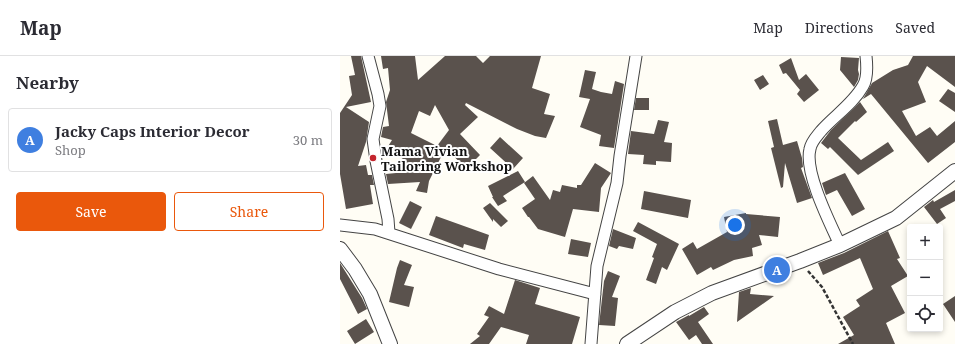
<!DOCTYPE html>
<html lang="en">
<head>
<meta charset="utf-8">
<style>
	:root { --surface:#fff; --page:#f2f2f3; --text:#2b2b33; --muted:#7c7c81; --line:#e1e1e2; --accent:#ea580c }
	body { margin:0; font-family:"Noto Serif",serif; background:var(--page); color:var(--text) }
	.controls { position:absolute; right:12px; bottom:12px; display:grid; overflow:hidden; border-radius:4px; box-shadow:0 2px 6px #0003 }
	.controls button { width:36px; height:36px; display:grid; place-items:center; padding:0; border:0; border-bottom:1px solid var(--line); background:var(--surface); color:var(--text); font:20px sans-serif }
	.you { position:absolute; left:395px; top:169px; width:14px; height:14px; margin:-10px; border:3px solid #fff; border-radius:50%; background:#1a73e8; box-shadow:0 0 0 6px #1a73e833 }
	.badge { display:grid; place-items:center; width:26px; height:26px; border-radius:50%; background:var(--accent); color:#fff; font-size:13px; font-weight:700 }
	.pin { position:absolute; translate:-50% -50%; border:2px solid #fff; box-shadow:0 1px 4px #0006 }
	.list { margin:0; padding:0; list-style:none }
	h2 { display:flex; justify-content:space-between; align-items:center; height:52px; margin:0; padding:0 16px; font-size:17px }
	h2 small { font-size:13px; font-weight:400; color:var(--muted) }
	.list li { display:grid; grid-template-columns:26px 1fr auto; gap:12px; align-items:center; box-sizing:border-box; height:64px; margin:0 8px 8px; padding:0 8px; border:1px solid var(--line); border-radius:4px }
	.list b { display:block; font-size:15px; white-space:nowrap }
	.list p { margin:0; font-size:13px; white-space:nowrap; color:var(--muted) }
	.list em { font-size:13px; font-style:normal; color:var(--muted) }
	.actions { display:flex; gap:8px; padding:12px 16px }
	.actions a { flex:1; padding:9px 0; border:1px solid var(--accent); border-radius:4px; text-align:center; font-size:14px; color:var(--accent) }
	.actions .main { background:var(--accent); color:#fff }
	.icon { flex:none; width:22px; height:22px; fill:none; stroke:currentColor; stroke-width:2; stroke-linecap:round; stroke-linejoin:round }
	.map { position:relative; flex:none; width:615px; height:288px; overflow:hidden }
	header { display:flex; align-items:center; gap:24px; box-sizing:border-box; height:56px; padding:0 20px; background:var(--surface); border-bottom:1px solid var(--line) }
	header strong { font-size:19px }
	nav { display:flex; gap:22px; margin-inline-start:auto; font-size:14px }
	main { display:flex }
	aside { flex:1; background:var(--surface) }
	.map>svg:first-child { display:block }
	.building { fill:#5a524d; fill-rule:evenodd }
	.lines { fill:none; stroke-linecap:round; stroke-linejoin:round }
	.minor-casing { stroke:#444; stroke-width:13 }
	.tertiary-casing { stroke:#444; stroke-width:16 }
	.path { stroke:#333; stroke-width:2.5; stroke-dasharray:4 2; stroke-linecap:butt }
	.minor { stroke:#fff; stroke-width:11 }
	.tertiary { stroke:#fff; stroke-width:14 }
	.poi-dot { fill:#c4262e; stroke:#fff; stroke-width:1.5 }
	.labels { text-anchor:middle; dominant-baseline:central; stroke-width:4; stroke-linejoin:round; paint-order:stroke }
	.poi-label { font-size:13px; font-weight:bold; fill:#111; stroke:#fff; text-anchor:start }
</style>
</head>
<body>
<header>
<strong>Map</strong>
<nav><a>Map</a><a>Directions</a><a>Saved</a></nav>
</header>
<main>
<aside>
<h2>Nearby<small></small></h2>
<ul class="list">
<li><span class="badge" style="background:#3f7fe0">A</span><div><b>Jacky Caps Interior Decor</b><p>Shop</p></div><em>30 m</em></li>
</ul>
<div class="actions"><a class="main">Save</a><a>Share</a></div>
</aside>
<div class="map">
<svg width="615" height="288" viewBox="0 0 615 288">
	<rect width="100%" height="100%" fill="#fffdf5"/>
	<path class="building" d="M11,0H21L31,46L6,51L29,66L26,86L18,110L26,109L28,119H32L34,129H30L33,148L6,153L0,118V57L12,39L9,20L15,19Z
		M41,0H75L78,24L105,0H136L143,7L150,0H201L192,32L210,38L204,58L215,60L206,82L195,80L177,73L126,47L125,49L138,61L120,78L140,99L126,113L107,93L106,96L104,95L89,125L87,137L76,135L80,126L48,128L46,118L56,117L63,103L47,92L52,84L41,81L43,71L49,70L46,46L50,34L48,12L43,13ZM95,49L109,74L97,90L71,77L79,55L90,60Z
		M573,0H615V31L587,10L578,26L586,46L562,55L576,80L590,71L597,80L615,65V86L588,107L531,38L523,43L532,27L553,14L568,9Z
		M501,1L519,2L518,14L519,18L518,24L514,31L500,14Z
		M451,2L459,24L466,18L479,34L464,46L457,38L460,34L446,17L443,18L439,9Z
		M245,14L256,16L252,33L261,36L272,38L275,25L284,28L274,92L259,90L261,79L240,71L250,43L239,41Z
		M423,19L429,28L420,34L414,24Z
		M608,33L615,37V56L599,45Z
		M296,42H309V54H294Z
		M520,46L527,56L516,66L515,65L498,82L521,104L548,86L554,95L518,119L490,91L488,93L481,87L491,74Z
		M437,63L443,89L457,85L462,102L463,111L461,112L472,142L457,147L445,107L443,131L441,132L431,92L434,91L428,65Z
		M318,64L329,66L324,86L332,87L331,106L316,105V109L303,108L304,99L288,98L291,75L314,78Z
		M160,81L183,102L173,113L150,92Z
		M255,107L271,117L261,132L259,156L233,153L225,181L198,173L189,161H188L182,152L195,143L184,127L193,120L210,144L213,134L220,136L222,129L237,132V129H241Z
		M178,115L185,126L163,140L167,145L158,150L152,141H153L148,130Z
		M505,117L525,153L512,160L497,134L486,139L482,127Z
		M615,134V145L600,153L606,162L597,168L584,151L593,144L594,146Z
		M304,135L351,144L348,162L301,153Z
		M70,145L82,151L71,173L59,167Z
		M150,147L168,165L161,171L153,163V166L143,152Z
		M406,157V158L440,161L438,181L419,179L422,189L412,192L413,200L394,204L373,214L371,211L357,219L342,193L353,186L357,193L387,176L384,161Z
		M96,160L149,179L145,194L124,188L123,192L89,179Z
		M298,166L339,188L327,214L322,211L316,228L306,224L314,202L312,201L317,188L293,175Z
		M273,173L296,182L293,193L279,190L277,193L269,190Z
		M548,175L560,202L557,203L568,220L551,230L565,257L546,267L555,288H498L514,279L503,261L520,250L516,244L533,233L520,202L483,219L478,207L504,197Z
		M231,183L251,187L248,201L228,198Z
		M60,204L72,209L64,229L74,231L69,251L49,246L57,212Z
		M0,207L22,242L27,253L18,258L0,223Z
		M268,215L280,220L272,241L278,242L275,270L259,269L264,225Z
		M175,224L200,232L195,248L240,261L232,288H186L189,279L161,271L149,288H130L140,280L137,278L149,261L144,259L149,250L164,258Z
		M411,232L410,238L434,240L397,266L399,236Z
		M615,240V266L603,248Z
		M364,251L369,258L358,266L373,288H362L356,279L349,284L336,266L349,259V260Z
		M26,263L34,276L15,288L7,275Z"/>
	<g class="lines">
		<g class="minor-casing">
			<path id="minor" d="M28,0L38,38L40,50L33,83L36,105L48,163L49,177
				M0,169L35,173L159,213L255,238
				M500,189C490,167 464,116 470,93C471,86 477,80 481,75C494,60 513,48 523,30C528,22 527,9 526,0
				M251,288L257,210L277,127L280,100L296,0"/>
		</g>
		<g class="tertiary-casing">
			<path id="tertiary" d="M0,193L15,213L30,238L50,288
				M287,288L335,256L372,237L460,205L500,189L556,162L615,115"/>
		</g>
		<path class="path" d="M468,215L482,231L513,288"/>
		<use href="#minor" class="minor"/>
		<use href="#tertiary" class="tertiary"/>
	</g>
	<circle class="poi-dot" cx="33" cy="102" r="4"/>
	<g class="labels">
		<g class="poi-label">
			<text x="41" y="95">Mama Vivian<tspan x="41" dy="15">Tailoring Workshop</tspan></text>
		</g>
	</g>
</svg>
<div class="controls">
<button>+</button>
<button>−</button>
<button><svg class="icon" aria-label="locate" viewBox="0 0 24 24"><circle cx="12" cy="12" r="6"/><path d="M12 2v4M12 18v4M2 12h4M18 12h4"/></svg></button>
</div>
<div class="you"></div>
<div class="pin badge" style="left:437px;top:214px;background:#3f7fe0">A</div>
</div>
</main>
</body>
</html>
